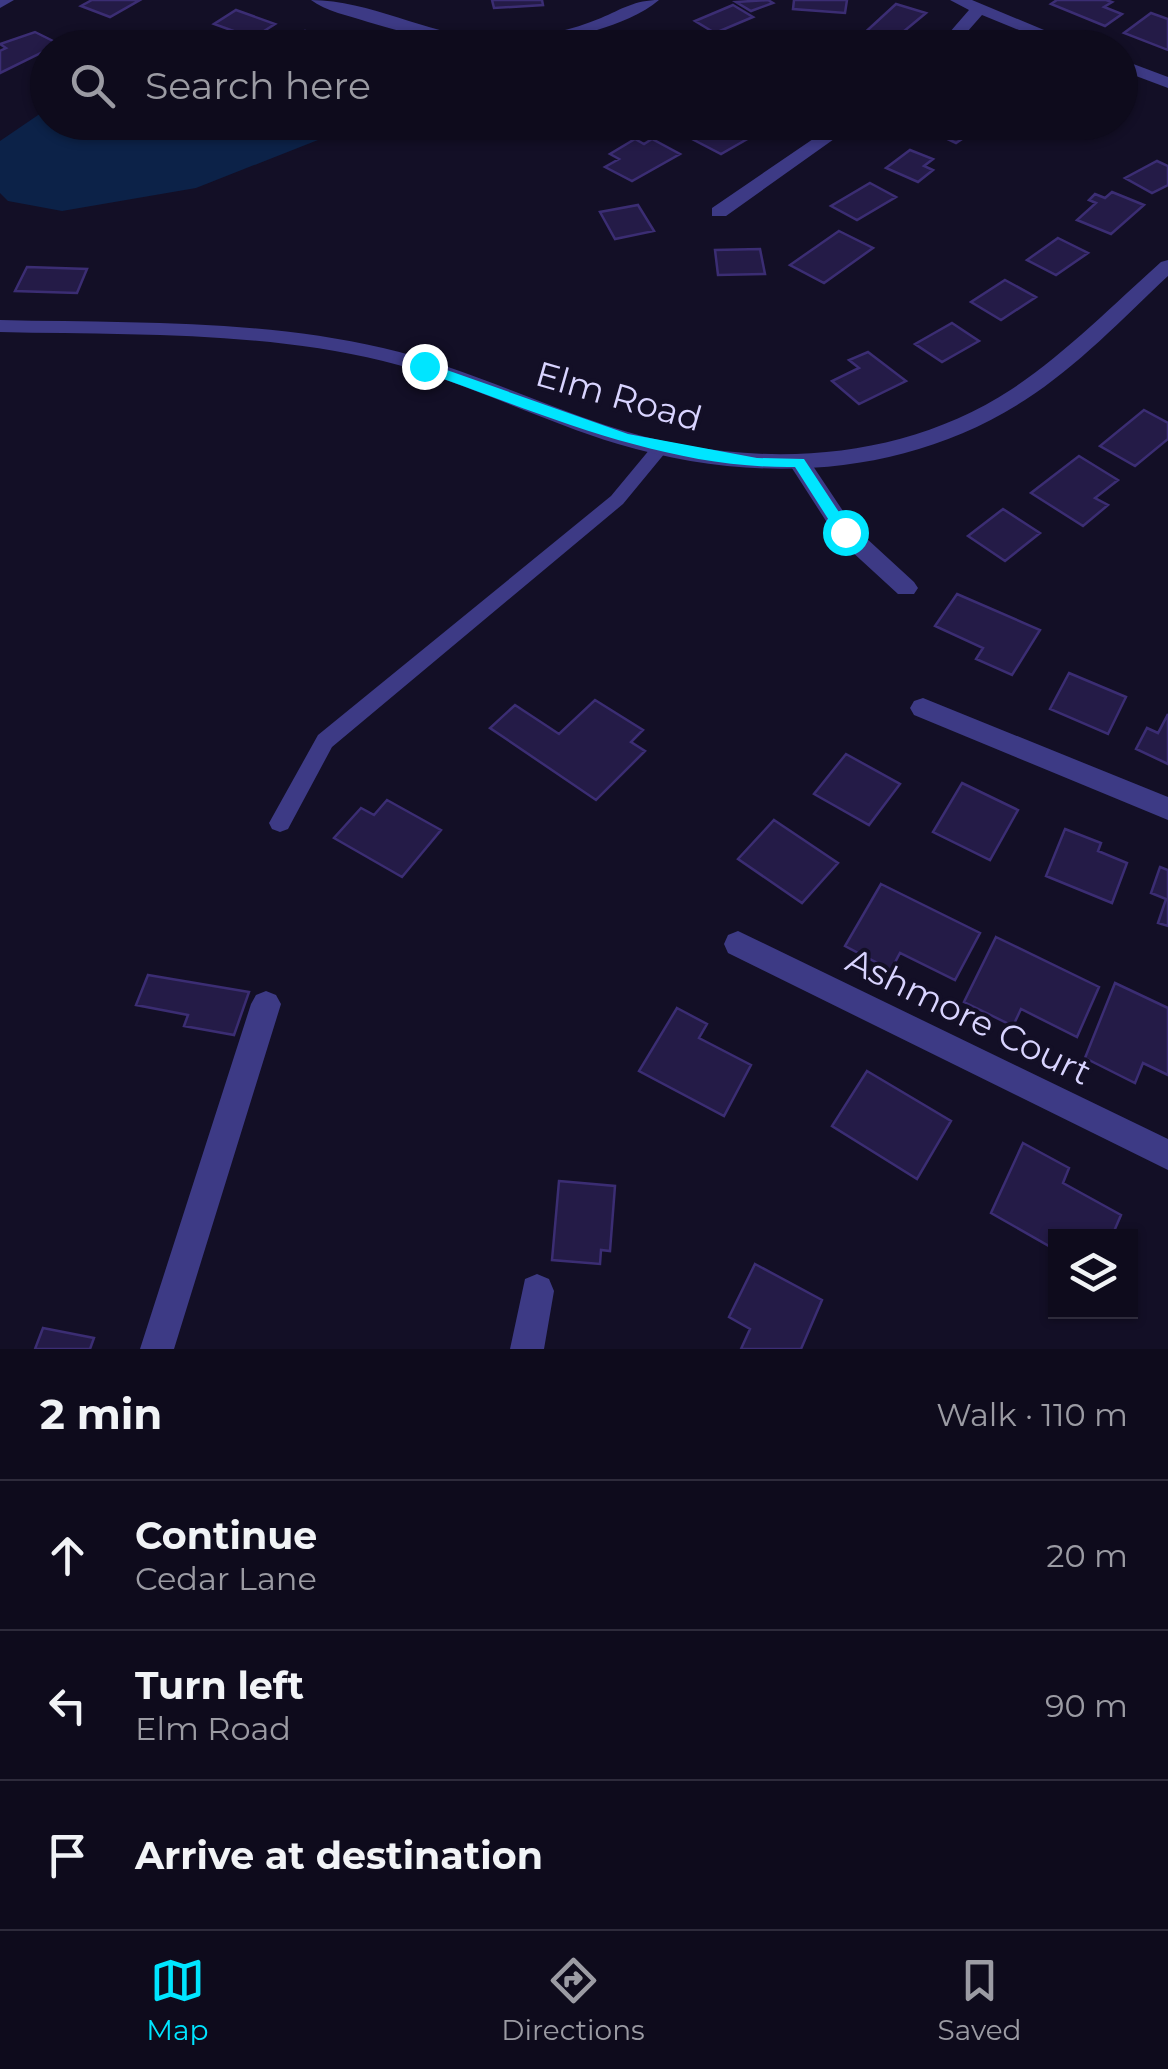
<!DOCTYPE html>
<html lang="en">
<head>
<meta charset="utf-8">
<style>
	:root { --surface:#0e0b1c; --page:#171425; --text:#f1f3f6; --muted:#9b9ba3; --line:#2e2b3b; --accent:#00e5ff }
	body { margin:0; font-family:Montserrat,sans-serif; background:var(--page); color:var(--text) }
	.controls { position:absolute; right:30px; bottom:30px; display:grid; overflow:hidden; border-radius:0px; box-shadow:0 2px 8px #0004 }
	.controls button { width:90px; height:90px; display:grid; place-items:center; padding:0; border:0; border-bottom:2px solid var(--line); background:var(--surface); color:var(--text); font:50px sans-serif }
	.stop { position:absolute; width:30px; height:30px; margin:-22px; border:8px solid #00e5ff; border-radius:50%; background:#fff }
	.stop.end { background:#00e5ff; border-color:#fff; box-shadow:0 2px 10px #0008 }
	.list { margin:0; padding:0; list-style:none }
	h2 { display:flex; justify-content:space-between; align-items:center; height:130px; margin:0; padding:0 40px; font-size:42px }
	h2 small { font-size:32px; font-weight:400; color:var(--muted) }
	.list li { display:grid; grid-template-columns:65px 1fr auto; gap:30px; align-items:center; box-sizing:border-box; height:150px; padding:0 40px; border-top:2px solid var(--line) }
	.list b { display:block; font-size:38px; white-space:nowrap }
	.list p { margin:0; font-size:32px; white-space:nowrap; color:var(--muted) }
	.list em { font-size:32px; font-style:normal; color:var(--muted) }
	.icon { flex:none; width:55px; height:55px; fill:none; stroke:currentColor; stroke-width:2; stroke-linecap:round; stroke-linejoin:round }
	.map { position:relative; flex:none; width:1168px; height:1349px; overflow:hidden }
	.search { position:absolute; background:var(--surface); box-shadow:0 2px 8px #0004; left:30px; right:30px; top:30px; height:110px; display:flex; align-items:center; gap:25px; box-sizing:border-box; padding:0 35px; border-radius:55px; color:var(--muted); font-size:38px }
	.sheet { height:580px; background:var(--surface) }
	nav { display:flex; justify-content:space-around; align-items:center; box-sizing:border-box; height:140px; border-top:2px solid var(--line); background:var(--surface); font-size:28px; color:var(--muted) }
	nav a { display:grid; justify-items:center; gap:5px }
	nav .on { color:var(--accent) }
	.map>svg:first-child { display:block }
	.water { fill:#0c2248 }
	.building { fill:#241b47; stroke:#3b2d73; stroke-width:2.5 }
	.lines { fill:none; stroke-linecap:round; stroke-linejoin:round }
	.service { fill:#3d3a85; fill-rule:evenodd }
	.minor { fill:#3d3a85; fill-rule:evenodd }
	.tertiary { fill:#3d3a85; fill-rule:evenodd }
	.route { fill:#00e5ff }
	.labels { text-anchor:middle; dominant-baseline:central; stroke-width:8; stroke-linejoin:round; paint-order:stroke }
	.street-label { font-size:35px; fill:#d9d4ff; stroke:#130f26 }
</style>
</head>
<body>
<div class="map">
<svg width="1168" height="1349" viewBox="0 0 1168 1349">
	<rect width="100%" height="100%" fill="#130f26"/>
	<path class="water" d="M47,109L48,122L361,123L196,188L62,211L8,201L0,193V141Z"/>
	<path class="building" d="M92,0H140L110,17L81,6Z
		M492,0H542L543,5L494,8Z
		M768,0L773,3L751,11L736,2Z
		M794,0H847L845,13L793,9Z
		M1057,0H1106L1112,2L1104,7L1122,14L1105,26L1051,4Z
		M896,4L926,13L886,46L859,38Z
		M733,5L753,17L715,33L695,21Z
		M236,10L275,24L253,38L214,24Z
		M1151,13L1168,19V50L1124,33Z
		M305,31L343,47L281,45Z
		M35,32L59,44L0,73V51L6,48L0,44Z
		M931,122H992L996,124L981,134L974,131L956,143L924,128Z
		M723,124L749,138L721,154L694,140Z
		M635,139L644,144L652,139L680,154L632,181L605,167L619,159L610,154Z
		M910,150L933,159L924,166L933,170L918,182L886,168Z
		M1157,161L1168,166V185L1152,193L1125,178Z
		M870,183L896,197L857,220L831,206Z
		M1112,192L1144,205L1111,234L1077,220L1096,203L1089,200L1095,194L1105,198Z
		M638,205L654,231L615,239L600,212Z
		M839,231L873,248L824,283L790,265Z
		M1058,238L1088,253L1056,275L1027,260Z
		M760,249L765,274L718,275L715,250Z
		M27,267L87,269L77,293L15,291Z
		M1005,280L1036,297L1001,320L971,302Z
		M952,323L979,341L942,362L915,344Z
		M868,352L906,381L859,404L832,381L859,368L849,360Z
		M1144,410L1168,423V439L1135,466L1100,446Z
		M1079,456L1118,480L1095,498L1108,505L1083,526L1031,493Z
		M1003,509L1040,533L1005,561L968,536Z
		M957,594L1040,630L1012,675L976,659L983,648L935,626Z
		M1069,673L1126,697L1108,734L1050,709Z
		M595,700L643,730L631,742L645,751L596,800L490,728L515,705L559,734Z
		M1168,714V764L1136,749L1147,728L1158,733Z
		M846,754L900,784L869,825L814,794Z
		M962,783L1018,810L990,860L933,832Z
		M387,800L441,830L402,877L334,838L361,808L374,815Z
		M774,820L838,863L802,903L738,859Z
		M1065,829L1101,843L1098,851L1127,863L1112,903L1046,876Z
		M1160,867L1168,870V926L1158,923L1166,899L1151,893Z
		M881,884L980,933L955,980L900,953L891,970L845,946Z
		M996,937L1099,987L1077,1037L1021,1009L1013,1026L964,1002Z
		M148,975L249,992L234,1035L184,1026L188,1015L136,1005Z
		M1115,983L1168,1008V1075L1143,1063L1135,1083L1085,1058Z
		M677,1008L707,1024L699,1038L751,1065L724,1116L639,1071Z
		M867,1071L951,1121L917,1179L832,1126Z
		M1023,1143L1069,1168L1063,1183L1121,1215L1112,1236H1056V1250L991,1213Z
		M559,1181L615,1186L610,1251L601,1250L600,1264L552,1260Z
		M755,1264L822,1300L801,1349H741L750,1329L729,1317Z
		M43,1328L94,1338L90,1349H35Z"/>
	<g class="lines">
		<path class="service" d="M661,441L670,447L623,504L332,747L288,829L280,832L272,829L269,823L318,735L611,496L655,443Z"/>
		<path class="minor" d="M0,0H14L0,8Z
			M311,0C370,0 426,34 486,38C525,40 565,33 601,18C622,9 635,0 659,0C643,14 617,24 597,30C518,57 447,46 368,22C350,16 325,11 311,0Z
			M950,0H972L1087,48H1063L982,15L953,48H936L969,10Z
			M1120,59L1168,77V88L1120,70Z
			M838,122H858L726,216H712V208Z
			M799,454L807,457L853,526L914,582L918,588L914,594H898L837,538L788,462Z
			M923,698L1168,797V820L914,715L910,708L914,701Z
			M738,931L1168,1139V1170L728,953L724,944L728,935Z
			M266,991L276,995L281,1004L174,1349H140L251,1004L256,995Z
			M537,1274L549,1279L554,1291L544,1349H510L525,1279Z"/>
		<path class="tertiary" d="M1168,260V276C1122,319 1078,366 1025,400C905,478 754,485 618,444C539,420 464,381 383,361C258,331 128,335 0,332V320C128,323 258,319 383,348C460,366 530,400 605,425C738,469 891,468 1012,389C1066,353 1113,305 1161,262Z"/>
	</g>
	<path class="route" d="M424,362L628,434L757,458L804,459L852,532L839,536L795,467C664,469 540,413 419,370L417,366Z"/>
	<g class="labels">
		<g class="street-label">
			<text transform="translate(619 396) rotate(16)">Elm Road</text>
			<text transform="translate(969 1016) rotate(26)">Ashmore Court</text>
		</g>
	</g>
</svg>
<div class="controls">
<button><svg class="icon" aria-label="layers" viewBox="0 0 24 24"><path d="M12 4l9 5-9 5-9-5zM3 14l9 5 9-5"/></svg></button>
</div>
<div class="stop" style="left:845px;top:532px"></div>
<div class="stop end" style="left:424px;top:366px"></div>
<div class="search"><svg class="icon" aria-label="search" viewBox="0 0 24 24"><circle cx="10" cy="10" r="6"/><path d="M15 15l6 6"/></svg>Search here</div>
</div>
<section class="sheet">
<h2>2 min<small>Walk · 110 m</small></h2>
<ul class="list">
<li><svg class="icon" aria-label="ahead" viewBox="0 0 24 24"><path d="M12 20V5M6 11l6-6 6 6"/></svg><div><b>Continue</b><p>Cedar Lane</p></div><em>20 m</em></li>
<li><svg class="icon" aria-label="left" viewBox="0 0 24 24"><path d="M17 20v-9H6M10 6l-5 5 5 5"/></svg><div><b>Turn left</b><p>Elm Road</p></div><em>90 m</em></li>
<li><svg class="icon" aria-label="arrive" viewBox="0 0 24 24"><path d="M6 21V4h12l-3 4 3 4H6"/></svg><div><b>Arrive at destination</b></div></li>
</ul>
</section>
<nav>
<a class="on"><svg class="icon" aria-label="map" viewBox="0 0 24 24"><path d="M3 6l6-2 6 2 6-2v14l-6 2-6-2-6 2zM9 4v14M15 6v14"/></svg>Map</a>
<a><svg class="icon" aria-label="directions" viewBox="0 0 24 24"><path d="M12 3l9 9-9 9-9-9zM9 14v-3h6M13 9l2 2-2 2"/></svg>Directions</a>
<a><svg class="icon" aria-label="saved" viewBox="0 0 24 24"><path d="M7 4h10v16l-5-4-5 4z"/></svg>Saved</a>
</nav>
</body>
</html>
